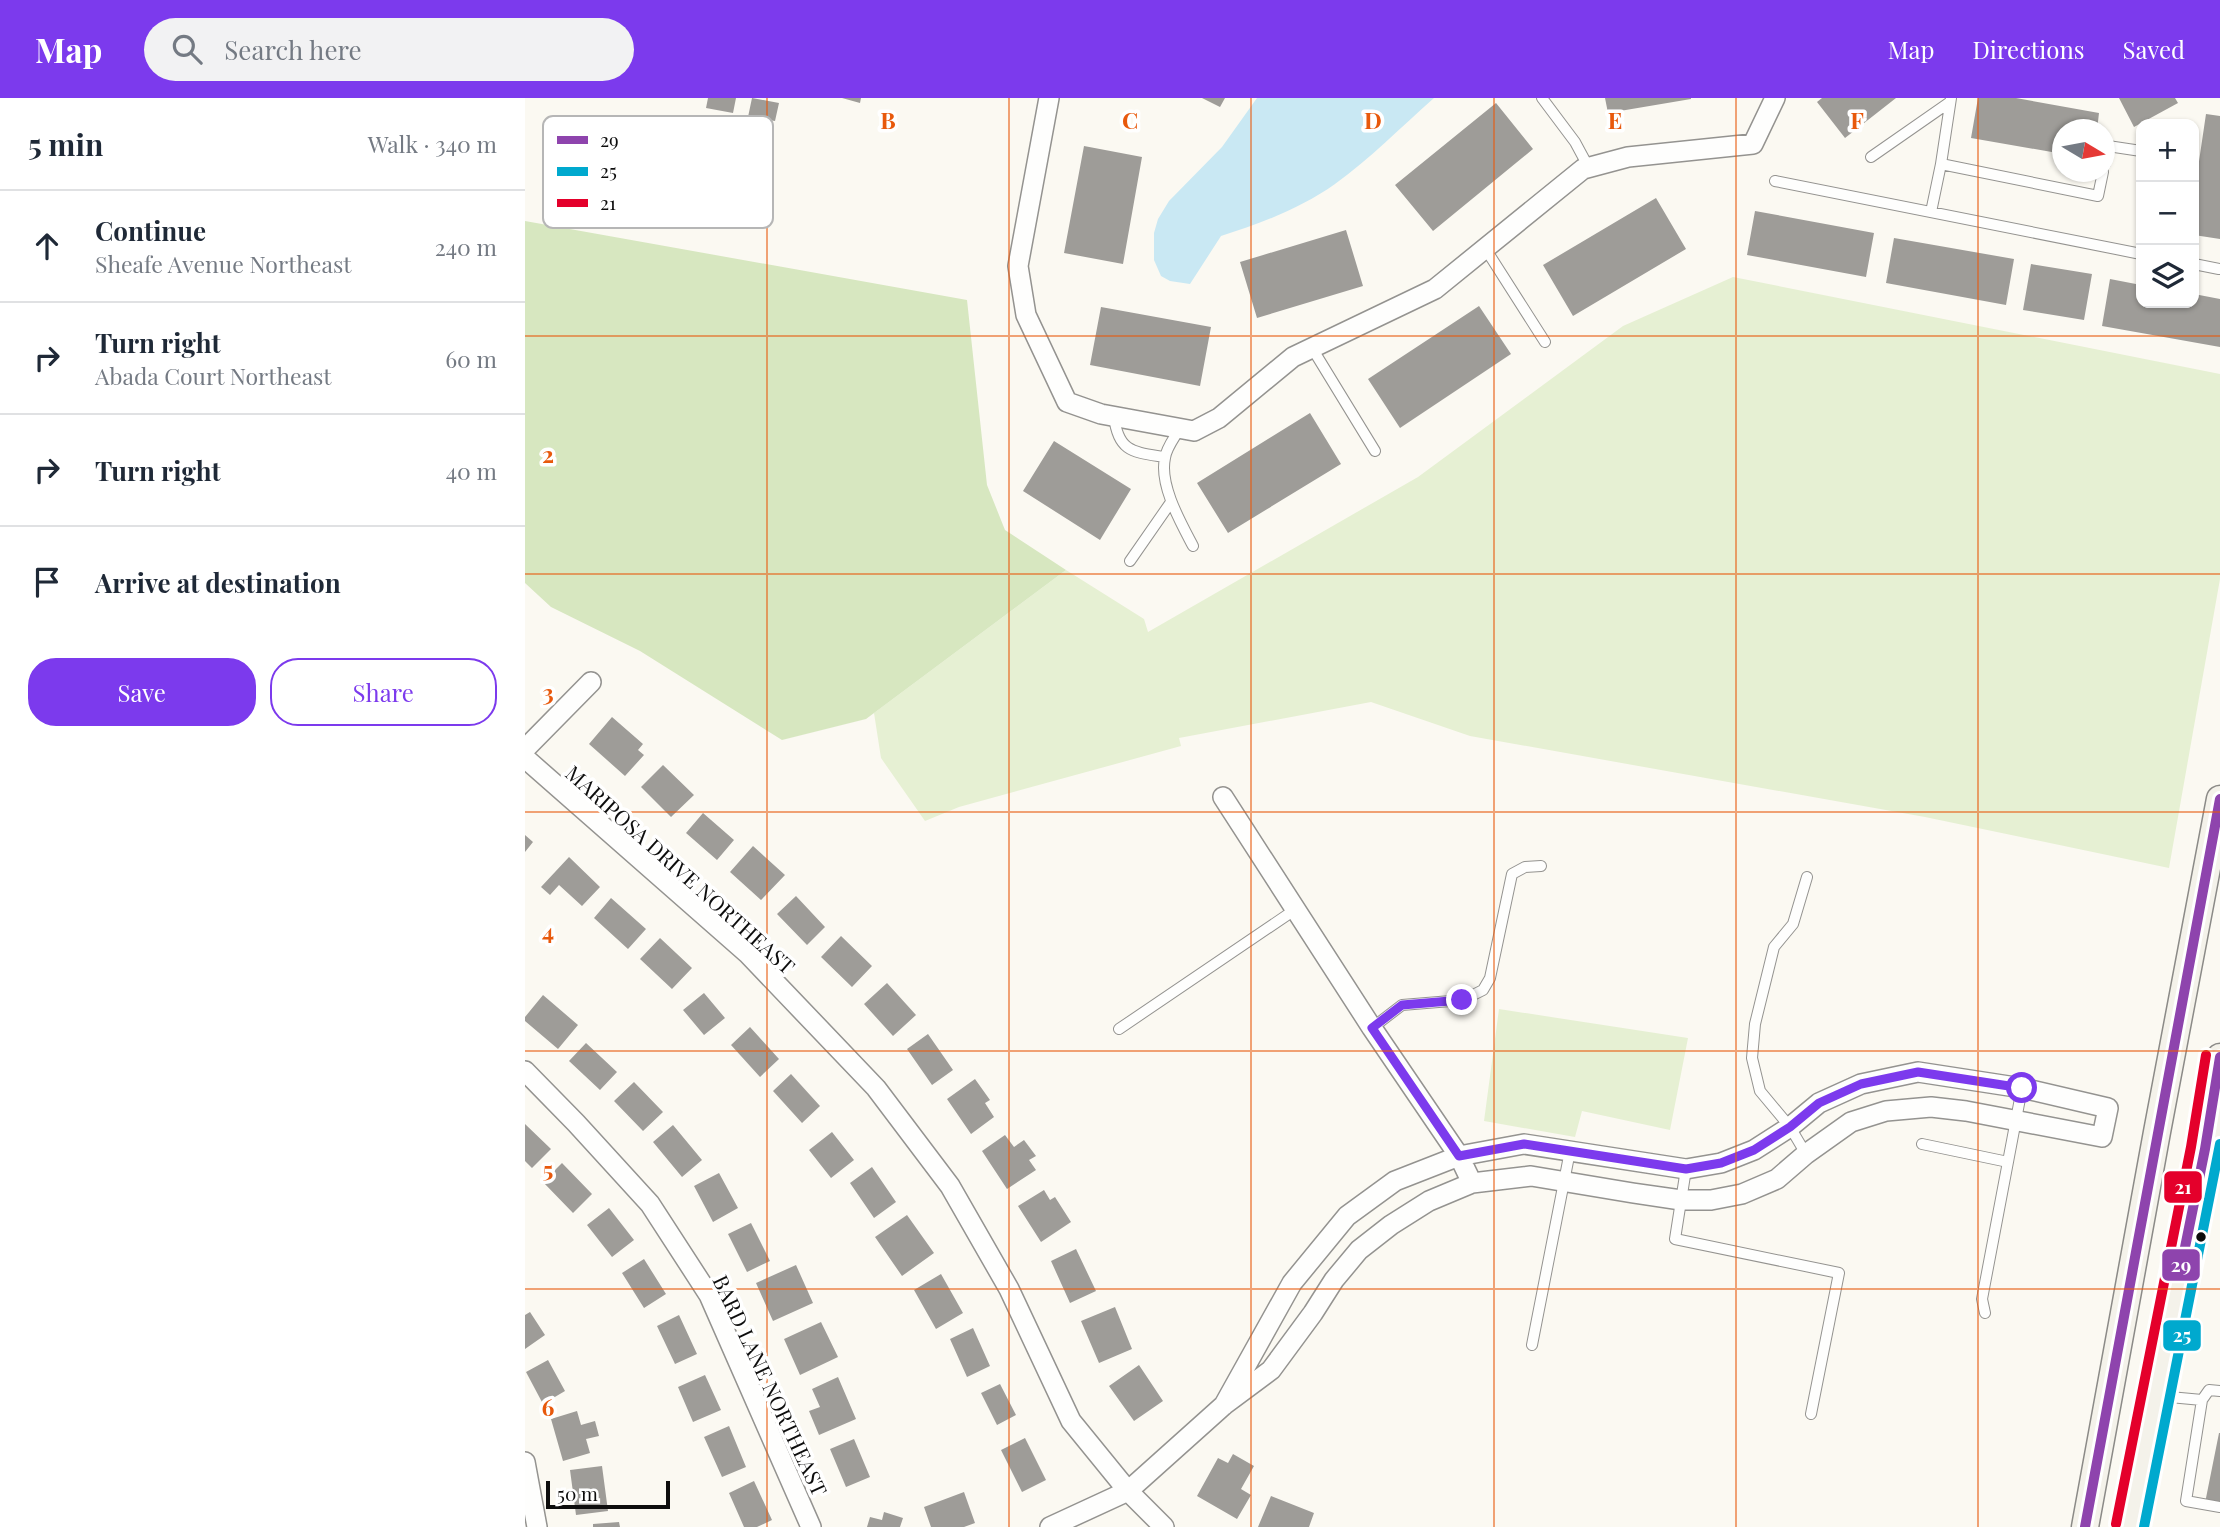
<!DOCTYPE html>
<html lang="en">
<head>
<meta charset="utf-8">
<style>
	:root { --surface:#fff; --page:#f2f2f3; --text:#1f2937; --muted:#747a83; --line:#e0e1e3; --accent:#7c3aed }
	body { margin:0; font-family:"Playfair Display",serif; background:var(--page); color:var(--text) }
	.controls { position:absolute; right:21px; top:21px; display:grid; overflow:hidden; border-radius:14px; box-shadow:0 2px 5px #0004 }
	.controls button { width:63px; height:63px; display:grid; place-items:center; padding:0; border:0; border-bottom:2px solid var(--line); background:var(--surface); color:var(--text); font:35px sans-serif }
	.compass { position:absolute; left:1527px; top:21px; width:63px; height:63px; border-radius:50%; background:var(--surface); box-shadow:0 2px 5px #0004; rotate:100deg }
	.scale { position:absolute; left:21px; bottom:18px; width:124px; box-sizing:border-box; padding-left:7px; border:4px solid #0d0d0d; border-top:0; font-size:19px; line-height:24px; white-space:nowrap; color:#0d0d0d; -webkit-text-stroke:5px #fff; paint-order:stroke }
	.stop { position:absolute; width:21px; height:21px; margin:-16px; border:5px solid #7c3aed; border-radius:50%; background:#fff }
	.stop.end { background:#7c3aed; border-color:#fff; box-shadow:0 2px 7px #0008 }
	.list { margin:0; padding:0; list-style:none }
	h2 { display:flex; justify-content:space-between; align-items:center; height:91px; margin:0; padding:0 28px; font-size:30px }
	h2 small { font-size:23px; font-weight:400; color:var(--muted) }
	.list li { display:grid; grid-template-columns:46px 1fr auto; gap:21px; align-items:center; box-sizing:border-box; height:112px; padding:0 28px; border-top:2px solid var(--line) }
	.list b { display:block; font-size:26px; white-space:nowrap }
	.list p { margin:0; font-size:23px; white-space:nowrap; color:var(--muted) }
	.list em { font-size:23px; font-style:normal; color:var(--muted) }
	.actions { display:flex; gap:14px; padding:21px 28px }
	.actions a { flex:1; padding:16px 0; border:2px solid var(--accent); border-radius:28px; text-align:center; font-size:24px; color:var(--accent) }
	.actions .main { background:var(--accent); color:#fff }
	.icon { flex:none; width:38px; height:38px; fill:none; stroke:currentColor; stroke-width:2; stroke-linecap:round; stroke-linejoin:round }
	.map { position:relative; flex:none; width:1695px; height:1429px; overflow:hidden }
	header { display:flex; align-items:center; gap:42px; box-sizing:border-box; height:98px; padding:0 35px; background:var(--accent); color:#fff }
	header strong { font-size:33px }
	nav { display:flex; gap:38px; margin-inline-start:auto; font-size:24px }
	.search { width:490px; height:63px; background:var(--page); display:flex; align-items:center; gap:18px; box-sizing:border-box; padding:0 24px; border-radius:38px; color:var(--muted); font-size:26px }
	main { display:flex }
	aside { flex:1; background:var(--surface) }
	.map>svg:first-child { display:block }
	.green { fill:#e6f0d3 }
	.forest { fill:#d7e7c0 }
	.water { fill:#c9e8f3 }
	.building { fill:#9e9c98 }
	.lines { fill:none; stroke-linecap:round; stroke-linejoin:round }
	.service-casing { stroke:#949390; stroke-width:12 }
	.minor-casing { stroke:#949390; stroke-width:22 }
	.secondary-casing { stroke:#8b8a87; stroke-width:29 }
	.service { stroke:#fefefd; stroke-width:10 }
	.minor { stroke:#fefefd; stroke-width:19 }
	.secondary { stroke:#f4f2ea; stroke-width:26 }
	.bus-1-casing { stroke:#fff; stroke-width:16 }
	.bus-2-casing { stroke:#fff; stroke-width:16 }
	.bus-3-casing { stroke:#fff; stroke-width:16 }
	.bus-1 { stroke:#8e44ad; stroke-width:10 }
	.bus-2 { stroke:#00a9ce; stroke-width:10 }
	.bus-3 { stroke:#e4002b; stroke-width:10 }
	.route { stroke:#7c3aed; stroke-width:9 }
	.grid { fill:none; stroke:#e8590c; stroke-width:2; stroke-opacity:0.55 }
	.bus-dot { fill:#0d0d0d; stroke:#fff; stroke-width:2.5 }
	.labels { text-anchor:middle; dominant-baseline:central; stroke-width:7; stroke-linejoin:round; paint-order:stroke }
	.street-label { font-size:21px; fill:#0d0d0d; stroke:#fff }
	.key { fill:#fff; stroke:#b6b6b6; stroke-width:2 }
	.key-label { font-size:19px; fill:#0d0d0d }
	.grid-label { font-size:23px; text-anchor:middle; font-weight:bold; fill:#e8590c; stroke:#fff; stroke-width:7; stroke-linejoin:round; paint-order:stroke }
	.line-badge { stroke:#fff; stroke-width:2.5 }
	.badge-label { font-size:19px; text-anchor:middle; font-weight:bold; fill:#fff }
</style>
</head>
<body>
<header>
<strong>Map</strong>
<div class="search"><svg class="icon" aria-label="search" viewBox="0 0 24 24"><circle cx="10" cy="10" r="6"/><path d="M15 15l6 6"/></svg>Search here</div>
<nav><a>Map</a><a>Directions</a><a>Saved</a></nav>
</header>
<main>
<aside>
<h2>5 min<small>Walk · 340 m</small></h2>
<ul class="list">
<li><svg class="icon" aria-label="ahead" viewBox="0 0 24 24"><path d="M12 20V5M6 11l6-6 6 6"/></svg><div><b>Continue</b><p>Sheafe Avenue Northeast</p></div><em>240 m</em></li>
<li><svg class="icon" aria-label="right" viewBox="0 0 24 24"><path d="M7 20v-9h11M14 6l5 5-5 5"/></svg><div><b>Turn right</b><p>Abada Court Northeast</p></div><em>60 m</em></li>
<li><svg class="icon" aria-label="right" viewBox="0 0 24 24"><path d="M7 20v-9h11M14 6l5 5-5 5"/></svg><div><b>Turn right</b></div><em>40 m</em></li>
<li><svg class="icon" aria-label="arrive" viewBox="0 0 24 24"><path d="M6 21V4h12l-3 4 3 4H6"/></svg><div><b>Arrive at destination</b></div></li>
</ul>
<div class="actions"><a class="main">Save</a><a>Share</a></div>
</aside>
<div class="map">
<svg width="1695" height="1429" viewBox="0 0 1695 1429">
	<rect width="100%" height="100%" fill="#fbf9f2"/>
	<path class="green" d="M1208,179L1695,276V481L1644,770L1400,719L945,638L846,604L654,640L656,648L434,709L400,723L356,660L349,615L541,472L619,521L623,534L893,379L1098,228Z
		M974,911L1163,940L1145,1032L1057,1013L1050,1039L959,1023Z"/>
	<path class="forest" d="M0,123L442,202L462,387L480,432L541,472L341,621L257,642L115,553L26,509L0,485Z"/>
	<path class="water" d="M732,0H909C876,29 845,61 810,86C776,110 735,126 696,138L665,186L645,183L636,178L629,162V135L633,121L644,103L697,49Z"/>
	<path class="building" d="M183,0H211L208,15L181,10Z
		M227,0L254,5L250,23L223,19Z
		M317,0H336L335,5Z
		M677,0H700L695,9Z
		M1080,0H1166V1L1083,15Z
		M1297,0H1371L1320,40L1292,4Z
		M1453,0H1491L1574,15L1572,32H1538V56L1446,40Z
		M1594,0H1650L1653,5L1609,29Z
		M971,5L1008,51L908,133L870,87Z
		M1681,16L1695,18V141L1669,137V97Z
		M559,48L617,59L598,166L539,155Z
		M1131,100L1161,151L1048,218L1018,167Z
		M1230,113L1349,135L1341,179L1222,157Z
		M821,132L838,188L732,220L715,164Z
		M1369,140L1489,161L1481,207L1361,185Z
		M1506,166L1567,176L1559,222L1498,212Z
		M1585,181L1616,187V205H1669V196L1695,201V249L1577,228Z
		M954,208L986,256L875,330L843,281Z
		M576,209L686,229L675,288L565,267Z
		M785,315L816,366L703,435L672,385Z
		M529,343L606,391L575,442L498,393Z
		M87,619L118,646L113,652L119,657L100,678L64,646Z
		M138,667L169,697L146,719L116,689Z
		M178,715L209,742L192,762L161,735Z
		M0,737L8,744L0,754Z
		M228,748L260,777L236,802L205,774Z
		M44,759L75,789L57,808L34,787L25,797L16,789Z
		M271,798L300,829L282,847L252,816Z
		M86,800L121,831L103,851L69,820Z
		M316,838L347,868L327,889L296,859Z
		M135,840L167,870L147,891L115,861Z
		M362,885L391,917L368,938L339,906Z
		M179,895L200,920L179,937L158,912Z
		M18,897L53,927L33,951L0,923V919Z
		M225,929L254,961L235,979L206,947Z
		M403,936L428,972L407,987L382,951Z
		M61,945L92,974L75,992L44,963Z
		M266,976L295,1008L277,1025L248,993Z
		M450,981L465,1002L460,1005L469,1019L446,1036L422,1001Z
		M109,984L138,1014L118,1033L89,1003Z
		M0,1026L26,1051L7,1070L0,1063Z
		M148,1027L177,1062L157,1079L128,1044Z
		M307,1034L329,1062L306,1080L284,1052Z
		M480,1037L489,1049L499,1042L511,1058L504,1062L511,1072L482,1091L457,1053Z
		M37,1065L67,1096L48,1115L18,1084Z
		M347,1069L371,1104L349,1120L325,1085Z
		M194,1075L213,1110L188,1124L169,1088Z
		M519,1092L525,1102L530,1099L546,1124L516,1144L493,1108Z
		M84,1110L109,1142L87,1159L62,1127Z
		M382,1117L409,1155L377,1178L350,1139Z
		M226,1125L245,1163L222,1174L203,1136Z
		M551,1151L571,1193L545,1205L526,1163Z
		M119,1161L141,1196L119,1210L97,1175Z
		M271,1167L288,1205L248,1223L231,1185Z
		M416,1176L438,1215L411,1231L389,1192Z
		M590,1209L607,1251L574,1265L556,1223Z
		M5,1214L20,1237L0,1251V1217Z
		M154,1217L172,1256L150,1266L132,1228Z
		M296,1224L313,1259L275,1277L259,1241Z
		M448,1230L465,1268L442,1279L425,1241Z
		M23,1262L40,1293L18,1306L1,1274Z
		M614,1267L638,1303L609,1323L584,1288Z
		M180,1277L196,1312L168,1324L153,1289Z
		M313,1279L331,1321L294,1337L284,1313L295,1309L287,1291Z
		M475,1286L491,1317L472,1327L456,1295Z
		M52,1313L56,1327L70,1323L74,1338L61,1341L65,1355L38,1363L26,1321Z
		M204,1328L221,1369L197,1379L179,1339Z
		M1694,1335H1695V1408L1680,1405Z
		M500,1340L521,1382L497,1394L476,1352Z
		M329,1341L345,1379L321,1389L305,1351Z
		M708,1356L729,1368L716,1391L726,1397L712,1421L672,1398L693,1360L703,1365Z
		M77,1368L83,1413L51,1417L45,1372Z
		M229,1383L247,1422L232,1429H219L204,1395Z
		M439,1394L450,1425L439,1429H406L399,1409Z
		M746,1398L789,1415L784,1429H733Z
		M359,1414L378,1420L375,1429H342L345,1419L357,1422Z
		M94,1424L95,1429H68V1426Z"/>
	<g class="lines">
		<g class="service-casing">
			<path id="service" d="M1017,0L1050,44L1064,70
				M1426,0L1416,66L1573,98L1578,74
				M1346,59L1425,4
				M1580,66L1583,48L1616,53
				M1250,83L1616,156
				M1406,114L1416,66
				M960,150L1020,244
				M1669,166L1694,171
				M787,250L850,353
				M589,318C593,354 608,354 639,359
				M655,330C650,339 641,350 640,360C634,387 656,425 668,448
				M605,463L646,404
				M847,930L877,907L938,902L958,892L965,880L987,776L1000,769L1016,768
				M594,931L771,811
				M1397,1046L1483,1064
				M1281,1056L1265,1029L1235,993L1227,960L1230,926L1249,849L1268,826L1282,779
				M1161,1071L1150,1141L1314,1175L1286,1316
				M1460,1215L1457,1201L1497,990
				M1007,1247L1045,1053
				M1634,1298L1677,1302L1684,1292L1695,1293
				M1677,1302L1661,1403L1695,1409"/>
		</g>
		<g class="minor-casing">
			<path id="minor" d="M524,0L493,168L501,217L542,304L576,316L669,333L694,320L768,259L910,191L1058,71L1103,59L1228,46L1250,0
				M0,651L66,584
				M0,660L222,855L351,990L425,1088L484,1191L546,1323L603,1393L639,1429
				M698,699L847,930L934,1058L947,1085
				M0,973L51,1025L125,1106L184,1197L286,1429
				M0,1364L12,1429
				M525,1429L603,1393L699,1307L746,1272L788,1215L809,1182L834,1152L866,1127L904,1103L947,1085L1006,1078L1108,1095L1156,1102H1186L1217,1096L1252,1081L1281,1056L1326,1024L1361,1013L1406,1009L1441,1013L1577,1039L1583,1010L1497,990L1393,974L1336,986L1294,1005L1265,1029L1229,1052L1196,1065L1161,1071L999,1046L934,1058L870,1083L822,1118L767,1185L699,1307"/>
		</g>
		<g class="secondary-casing">
			<path id="secondary" d="M1560,1429L1632,1034L1695,701
				M1605,1429L1680,1051L1695,959"/>
		</g>
		<use href="#service" class="service"/>
		<use href="#minor" class="minor"/>
		<use href="#secondary" class="secondary"/>
		<g class="bus-1-casing">
			<path id="bus-1" d="M1656,1169L1680,1051L1695,959
				M1560,1429L1695,701"/>
		</g>
		<g class="bus-2-casing">
			<path id="bus-2" d="M1619,1429L1695,1046"/>
		</g>
		<g class="bus-3-casing">
			<path id="bus-3" d="M1591,1426L1666,1049L1681,957"/>
		</g>
		<use href="#bus-1" class="bus-1"/>
		<use href="#bus-2" class="bus-2"/>
		<use href="#bus-3" class="bus-3"/>
	</g>
	<g class="lines">
		<path class="route" d="M937,902L877,907L847,930L934,1058L999,1046L1161,1071L1196,1065L1229,1052L1265,1029L1294,1005L1336,986L1393,974L1497,990"/>
	</g>
	<path class="grid" d="M242,0V1429M484,0V1429M726,0V1429M969,0V1429M1211,0V1429M1453,0V1429M0,238H1695M0,476H1695M0,714H1695M0,953H1695M0,1191H1695"/>
	<circle class="bus-dot" cx="1676" cy="1139" r="6"/>
	<g class="labels">
		<g class="street-label">
			<text transform="translate(156 771) rotate(42)">MARIPOSA DRIVE NORTHEAST</text>
			<text transform="translate(246 1287) rotate(65)">BARD LANE NORTHEAST</text>
		</g>
	</g>
	<rect x="18" y="18" width="230" height="112" rx="10" class="key"/>
	<rect x="32" y="38" width="31" height="8" fill="#8e44ad"/>
	<rect x="32" y="69" width="31" height="9" fill="#00a9ce"/>
	<rect x="32" y="101" width="31" height="8" fill="#e4002b"/>
	<g class="key-label">
		<text x="75" y="49">29</text>
		<text x="75" y="80">25</text>
		<text x="75" y="112">21</text>
	</g>
	<g class="grid-label">
		<text x="363" y="31">B</text>
		<text x="605" y="31">C</text>
		<text x="848" y="31">D</text>
		<text x="1090" y="31">E</text>
		<text x="1332" y="31">F</text>
		<text x="23" y="365">2</text>
		<text x="23" y="603">3</text>
		<text x="23" y="842">4</text>
		<text x="23" y="1080">5</text>
		<text x="23" y="1318">6</text>
	</g>
	<g class="line-badge">
		<rect x="1638" y="1072" width="40" height="34" rx="7" fill="#e4002b"/>
		<rect x="1636" y="1150" width="40" height="34" rx="7" fill="#8e44ad"/>
		<rect x="1637" y="1221" width="40" height="33" rx="7" fill="#00a9ce"/>
	</g>
	<g class="badge-label">
		<text x="1658" y="1096">21</text>
		<text x="1656" y="1174">29</text>
		<text x="1657" y="1244">25</text>
	</g>
</svg>
<div class="controls">
<button>+</button>
<button>−</button>
<button><svg class="icon" aria-label="layers" viewBox="0 0 24 24"><path d="M12 4l9 5-9 5-9-5zM3 14l9 5 9-5"/></svg></button>
</div>
<svg class="compass" viewBox="-18 -18 36 36"><path d="M0-13l5 13h-10z" fill="#e53935"/><path d="M0 13l5-13h-10z" fill="#747a83"/></svg>
<div class="scale">50 m</div>
<div class="stop" style="left:1497px;top:990px"></div>
<div class="stop end" style="left:937px;top:902px"></div>
</div>
</main>
</body>
</html>
